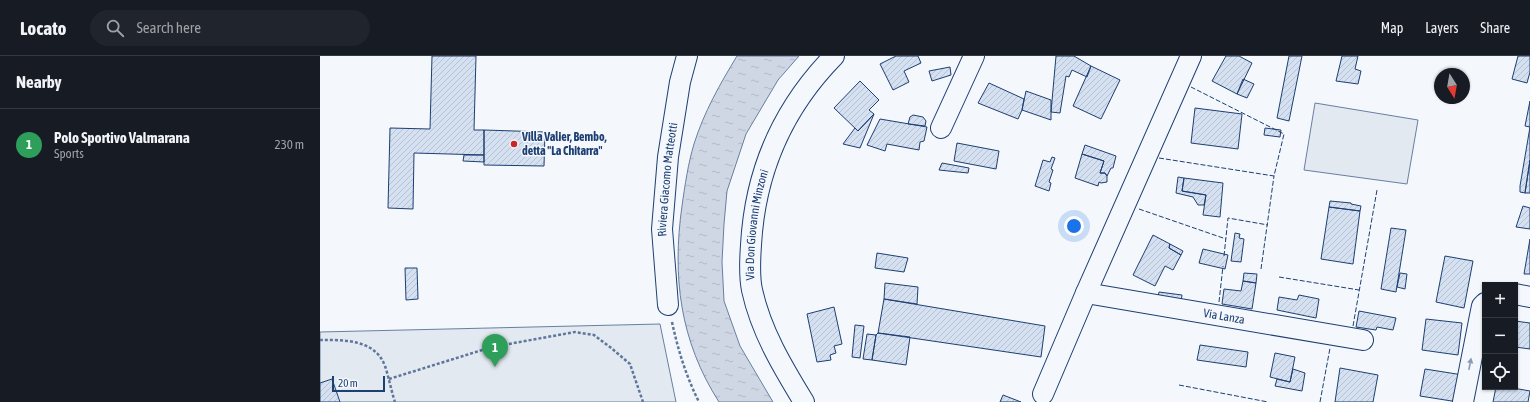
<!DOCTYPE html>
<html lang="en">
<head>
<meta charset="utf-8">
<style>
	:root { --surface:#171b24; --page:#20242c; --text:#f1f3f6; --muted:#9ea1a6; --line:#363941; --accent:#0b8043 }
	body { margin:0; font-family:"Asap Condensed",sans-serif; background:var(--page); color:var(--text) }
	.controls { position:absolute; right:12px; bottom:12px; display:grid; overflow:hidden; border-radius:0px; box-shadow:0 1px 3px #0004 }
	.controls button { width:36px; height:36px; display:grid; place-items:center; padding:0; border:0; border-bottom:1px solid var(--line); background:var(--surface); color:var(--text); font:20px sans-serif }
	.compass { position:absolute; left:1114px; top:12px; width:36px; height:36px; border-radius:50%; background:var(--surface); box-shadow:0 1px 3px #0004; rotate:169deg }
	.scale { position:absolute; left:12px; bottom:10px; width:53px; box-sizing:border-box; padding-left:4px; border:2px solid #1d3f73; border-top:0; font-size:11px; line-height:14px; white-space:nowrap; color:#1d3f73; -webkit-text-stroke:3px #f4f7fb; paint-order:stroke }
	.you { position:absolute; left:754px; top:170px; width:14px; height:14px; margin:-10px; border:3px solid #fff; border-radius:50%; background:#1a73e8; box-shadow:0 0 0 6px #1a73e833 }
	.badge { display:grid; place-items:center; width:26px; height:26px; border-radius:50%; background:var(--accent); color:#fff; font-size:13px; font-weight:700 }
	.pin { position:absolute; translate:-50% -33px; filter:drop-shadow(0 1px 2px #0008) }
	.pin::after { content:''; position:absolute; top:21px; width:14px; height:12px; background:inherit; clip-path:polygon(0 0,100% 0,50% 100%) }
	.list { margin:0; padding:0; list-style:none }
	h2 { display:flex; justify-content:space-between; align-items:center; height:52px; margin:0; padding:0 16px; font-size:17px }
	h2 small { font-size:13px; font-weight:400; color:var(--muted) }
	.list li { display:grid; grid-template-columns:26px 1fr auto; gap:12px; align-items:center; box-sizing:border-box; height:72px; padding:0 16px; border-top:1px solid var(--line) }
	.list b { display:block; font-size:15px; white-space:nowrap }
	.list p { margin:0; font-size:13px; white-space:nowrap; color:var(--muted) }
	.list em { font-size:13px; font-style:normal; color:var(--muted) }
	.icon { flex:none; width:22px; height:22px; fill:none; stroke:currentColor; stroke-width:2; stroke-linecap:round; stroke-linejoin:round }
	.map { position:relative; flex:none; width:1210px; height:346px; overflow:hidden }
	header { display:flex; align-items:center; gap:24px; box-sizing:border-box; height:56px; padding:0 20px; background:var(--surface); border-bottom:1px solid var(--line) }
	header strong { font-size:19px }
	nav { display:flex; gap:22px; margin-inline-start:auto; font-size:14px }
	.search { width:280px; height:36px; background:var(--page); display:flex; align-items:center; gap:10px; box-sizing:border-box; padding:0 14px; border-radius:22px; color:var(--muted); font-size:15px }
	main { display:flex }
	aside { flex:1; background:var(--surface) }
	.map>svg:first-child { display:block }
	.park { fill:#e3e9f0; stroke:#687fa3 }
	.water { fill:url(#water-ripples); stroke:#687fa3 }
	.building { fill:url(#building-hatch); stroke:#1d3f73 }
	.lines { fill:none; stroke-linecap:round; stroke-linejoin:round }
	.minor-casing { stroke:#1d3f73; stroke-width:22 }
	.path { stroke:#5e769c; stroke-width:2.5; stroke-dasharray:3 2; stroke-linecap:butt }
	.minor { stroke:#f4f7fb; stroke-width:20 }
	.fence { stroke:#1d3f73; stroke-width:1; stroke-dasharray:5 2; stroke-linecap:butt }
	.oneway { fill:#889bb7 }
	.poi-dot { fill:#c62828; stroke:#f4f7fb; stroke-width:1.5 }
	.labels { text-anchor:middle; dominant-baseline:central; stroke-width:3; stroke-linejoin:round; paint-order:stroke }
	.poi-label { font-size:12px; font-weight:bold; fill:#1d3f73; stroke:#f4f7fb; text-anchor:start }
	.street-label { font-size:12px; fill:#1d3f73; stroke:#f4f7fb }
</style>
</head>
<body>
<header>
<strong>Locato</strong>
<div class="search"><svg class="icon" aria-label="search" viewBox="0 0 24 24"><circle cx="10" cy="10" r="6"/><path d="M15 15l6 6"/></svg>Search here</div>
<nav><a>Map</a><a>Layers</a><a>Share</a></nav>
</header>
<main>
<aside>
<h2>Nearby<small></small></h2>
<ul class="list">
<li><span class="badge" style="background:#2e9e5b">1</span><div><b>Polo Sportivo Valmarana</b><p>Sports</p></div><em>230 m</em></li>
</ul>
</aside>
<div class="map">
<svg width="1210" height="346" viewBox="0 0 1210 346">
	<defs>
		<pattern id="water-ripples" width="26" height="14" patternUnits="userSpaceOnUse"><rect width="26" height="14" fill="#cfd7e4"/><path d="M2 4q2-2 4 0t4 0M15 11q2-2 4 0t4 0" fill="none" stroke="#b1bac7"/></pattern>
		<pattern id="building-hatch" width="6" height="6" patternUnits="userSpaceOnUse"><rect width="6" height="6" fill="#d5e0f0"/><path d="M-1 1l2-2M0 6l6-6M5 7l2-2" fill="none" stroke="#b6c1d1"/></pattern>
	</defs>
	<rect width="100%" height="100%" fill="#f4f7fb"/>
	<path class="park" d="M995,47L1098,64L1087,128L984,114Z
		M340,268L356,346H0V276Z"/>
	<path class="water" d="M417,0H479L458,24L426,78L407,135L404,168L402,206L404,245L420,290L453,346H399C360,285 352,221 362,150C365,129 368,108 374,88C384,56 400,28 417,0Z"/>
	<path class="building" d="M112,0H156L154,74H164V99L94,97L93,153L68,152L70,72L110,73Z
		M576,0H598L601,7L584,15L589,26L573,34L560,8Z
		M736,0H754L771,10L767,21L752,14L749,21L746,20L740,57L731,56Z
		M906,0H919L932,7L917,38L892,25Z
		M969,0H982L969,65L957,62Z
		M1022,0H1038L1035,13L1041,15L1038,28L1016,25Z
		M1198,0H1210V16L1207,27L1192,23Z
		M771,10L800,24L781,63L753,50Z
		M630,11L631,19L612,25L609,15Z
		M923,23L934,28L927,42L917,38Z
		M540,25L559,44L549,54L554,58L538,75L514,52Z
		M669,27L704,43L702,54L698,63L658,47Z
		M706,35L731,44V64L702,54Z
		M1210,45V71L1205,70Z
		M875,52L922,58L918,93L871,87Z
		M554,58L540,92L523,88L535,72L538,75Z
		M593,59L603,61L606,65L605,70L588,68L590,61Z
		M560,63L607,71L604,85L600,86L599,94L567,88L565,95L547,89Z
		M1210,71V104L1205,137L1200,136V130Z
		M945,72L961,74L960,81L944,79Z
		M164,74L225,76L224,110L164,109Z
		M637,87L679,95L676,113L634,105Z
		M765,89L796,100L793,112H791L787,120L785,117H780L784,105L762,98Z
		M762,98L784,105L780,117H785L787,120V126L781,127L779,126L778,130L755,122Z
		M144,99H164V106L143,105Z
		M732,101L735,102L731,113L733,114L729,126L731,127L729,135L715,130L723,104L730,106Z
		M1210,104V137H1205Z
		M622,107L649,112L648,117L619,114Z
		M858,121L864,122L862,135L886,139L884,149H878L873,141L856,137Z
		M864,122L903,127L900,161L883,159L886,139L862,135Z
		M1010,145L1031,147V148L1041,150L1040,155L1009,151Z
		M1203,150L1210,152V173L1196,171Z
		M1009,151L1040,155L1033,208L1001,203Z
		M1071,172L1086,174L1076,236L1061,233Z
		M915,177L920,178L919,182L924,183L921,206L911,205Z
		M833,179L850,188L849,192L861,199L853,214L845,210L835,230L813,219Z
		M1210,183V218H1204Z
		M850,188L863,195L861,199L849,192Z
		M883,193L908,199L905,213L879,207Z
		M557,197L588,202L584,216L555,212Z
		M1125,200L1153,205L1144,252L1116,246Z
		M85,212H97L98,243L86,244Z
		M924,217L937,218L936,227L923,225Z
		M1080,217L1087,218L1085,233L1077,231Z
		M923,225L936,227L932,253L902,248L904,233L921,235Z
		M565,227L598,231L597,248L564,243Z
		M839,236L862,239L861,246L838,241Z
		M979,239L999,243L996,262L957,254L959,241L977,244Z
		M564,243L725,270L721,301L558,277Z
		M514,251L522,288L514,290L516,297L510,299L511,304L497,306L487,258Z
		M1039,255L1076,262L1073,274L1057,271L1056,274L1036,271Z
		M1106,263L1142,267L1138,299L1102,294Z
		M1195,265L1210,267V293L1195,291Z
		M535,269L544,270L540,302L532,301Z
		M558,277L590,281L586,309L552,304L556,279Z
		M547,278L556,279L552,304L543,303Z
		M880,289L928,296L926,311L877,304Z
		M955,297L975,301L970,326L950,321Z
		M1020,312L1058,319L1053,346H1015Z
		M973,313L985,317L982,335L955,330L957,323L970,326Z
		M1105,313L1143,319L1138,346L1100,340Z
		M12,323L20,346H0V327Z
		M1176,331H1187L1210,335L1208,346H1173Z
		M683,339L701,346H680Z"/>
	<g class="lines">
		<g class="minor-casing">
			<g id="minor">
				<path d="M621,72L654,0"/>
				<path id="s1" d="M766,237L1043,284"/>
				<path d="M1195,238L1210,241"/>
				<path id="s2" d="M348,249L342,173L348,101L360,26L367,0"/>
				<path d="M723,338L766,237L871,0"/>
				<path id="s3" d="M484,346C462,310 441,275 432,234C429,220 430,203 431,189C435,116 463,52 514,0"/>
				<path d="M1143,346L1159,265L1162,250L1165,247"/>
			</g>
		</g>
		<path class="path" d="M352,266C358,294 366,320 379,346
			M0,284C24,284 55,283 65,310C69,322 71,334 75,346
			M69,323L172,291L255,276L274,279L290,291L310,308L323,346"/>
		<use href="#minor" class="minor"/>
		<path class="fence" d="M839,102L954,120L964,78L871,31
			M819,153L906,183
			M904,200L908,162L948,169
			M941,213L954,120
			M959,221L1039,234
			M899,246L903,210
			M1033,270L1057,134
			M859,329L948,346
			M1000,346L1010,292"/>
	</g>
	<defs><path id="oneway-solid" d="M-6-.8H1V-3.2L6.5 0L1 3.2V.8H-6Z"/></defs>
	<use class="oneway" href="#oneway-solid" transform="translate(1150 308) rotate(-79)"/>
	<circle class="poi-dot" cx="194" cy="88" r="4"/>
	<g class="labels">
		<g class="poi-label">
			<text x="202" y="81">Villa Valier, Bembo,<tspan x="202" dy="14">detta "La Chitarra"</tspan></text>
		</g>
		<g class="street-label">
			<text stroke="none"><textPath href="#s2" startOffset="126">Riviera Giacomo Matteotti</textPath></text>
			<text stroke="none"><textPath href="#s3" startOffset="190">Via Don Giovanni Minzoni</textPath></text>
			<text stroke="none"><textPath href="#s1" startOffset="140">Via Lanza</textPath></text>
		</g>
	</g>
</svg>
<div class="controls">
<button>+</button>
<button>−</button>
<button><svg class="icon" aria-label="locate" viewBox="0 0 24 24"><circle cx="12" cy="12" r="6"/><path d="M12 2v4M12 18v4M2 12h4M18 12h4"/></svg></button>
</div>
<svg class="compass" viewBox="-18 -18 36 36"><path d="M0-13l5 13h-10z" fill="#e53935"/><path d="M0 13l5-13h-10z" fill="#9ea1a6"/></svg>
<div class="scale">20 m</div>
<div class="you"></div>
<div class="pin badge" style="left:175px;top:311px;background:#2e9e5b">1</div>
</div>
</main>
</body>
</html>
